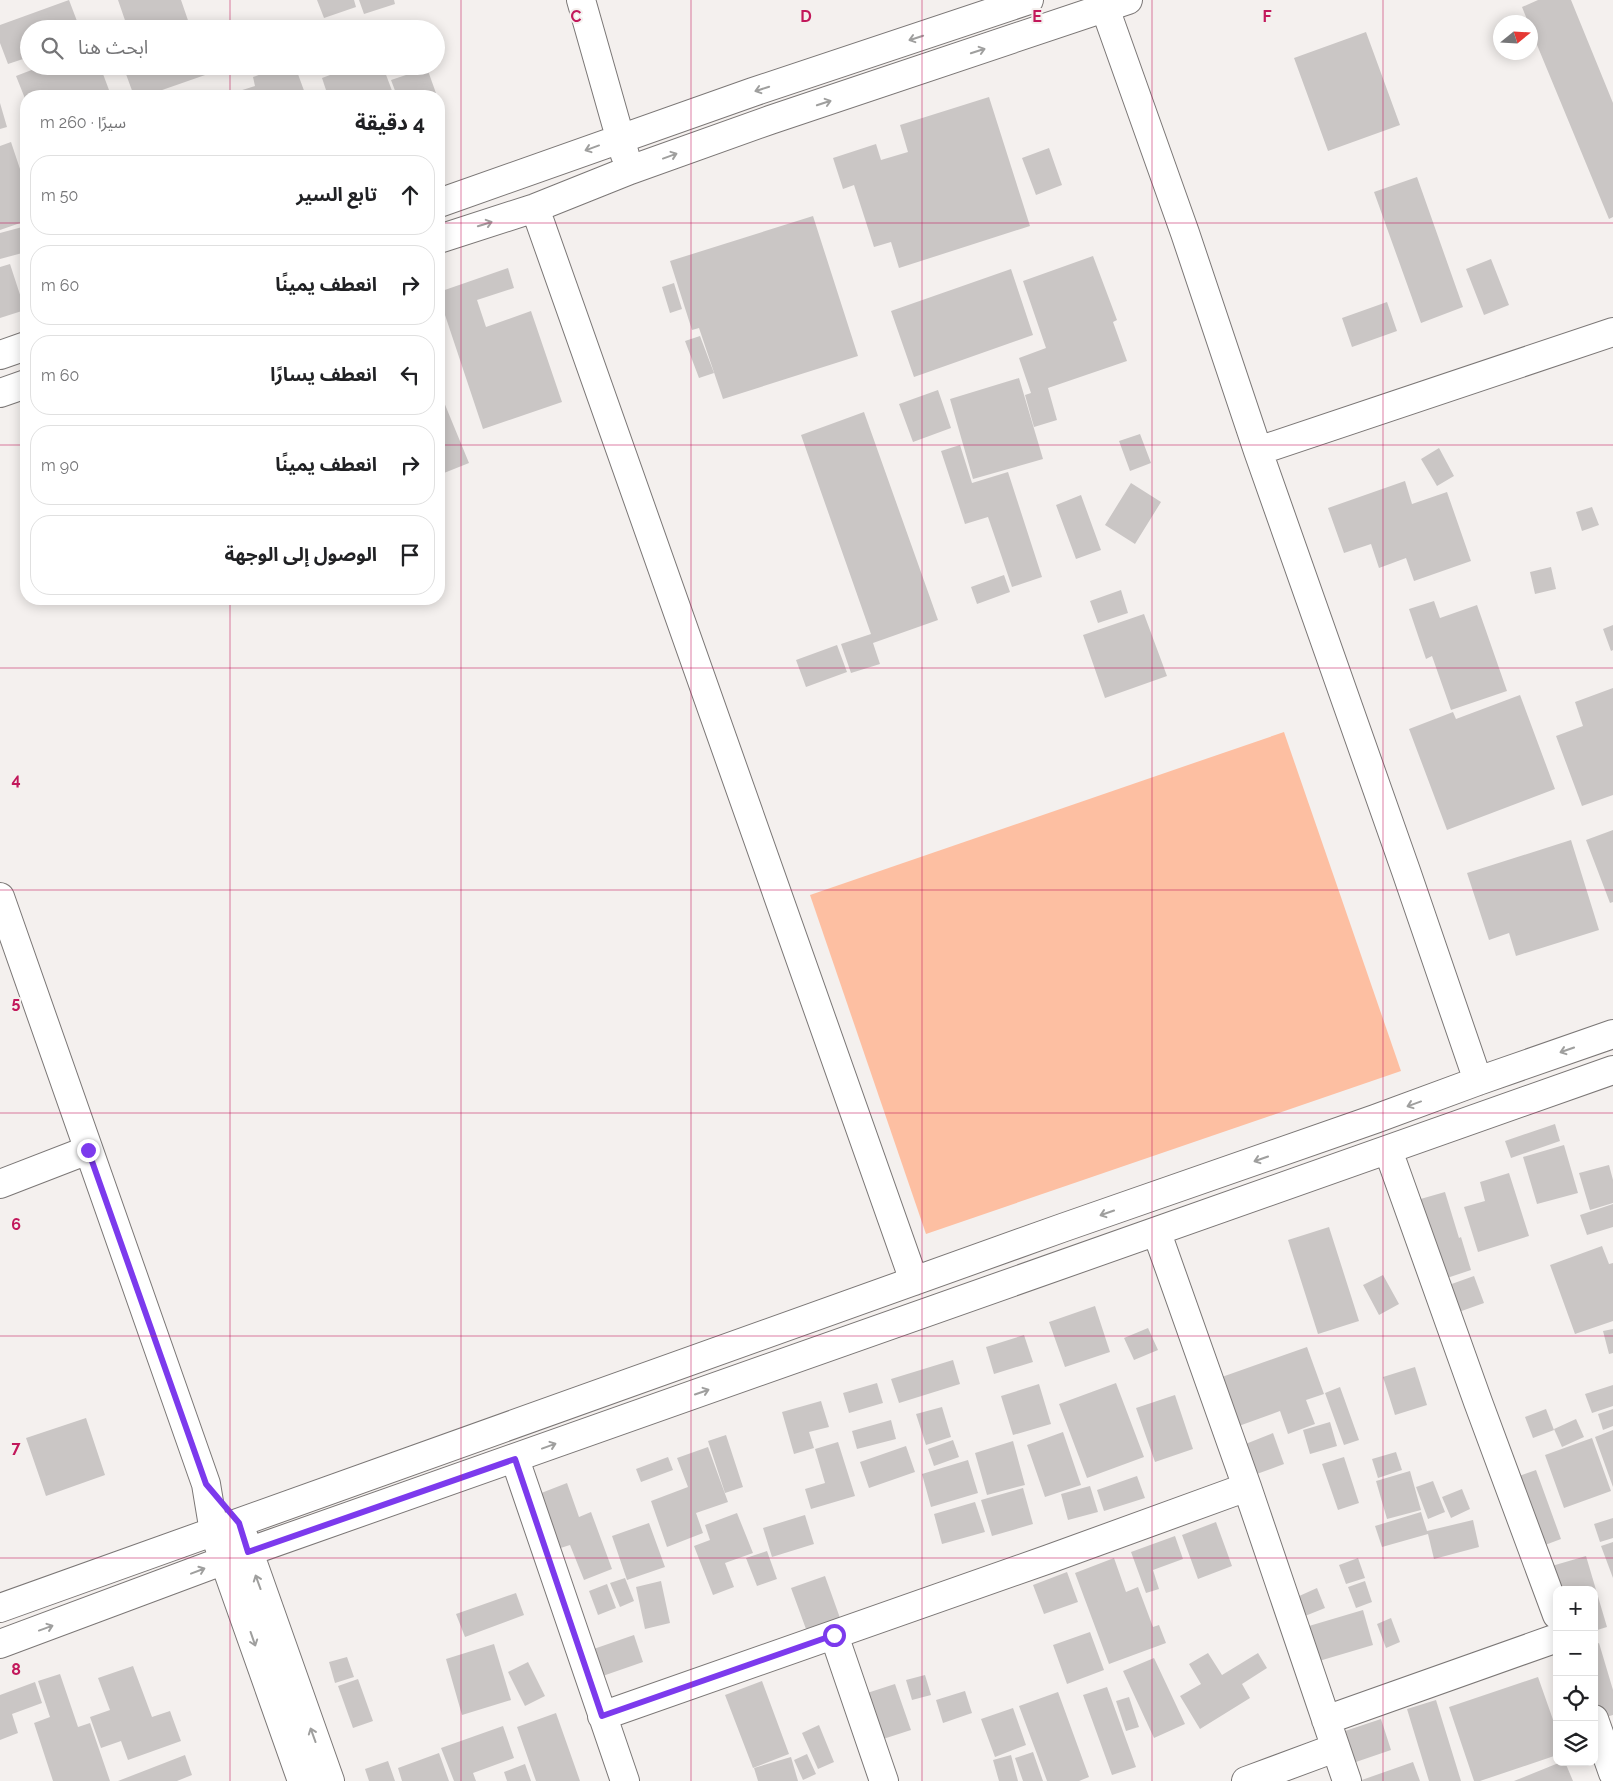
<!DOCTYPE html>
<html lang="ar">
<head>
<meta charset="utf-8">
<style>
	:root { --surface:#fff; --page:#f2f2f2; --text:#202124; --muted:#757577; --line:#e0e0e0 }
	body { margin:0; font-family:Raleway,"Noto Sans Arabic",sans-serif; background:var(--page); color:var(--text); direction:rtl }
	.controls { position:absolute; right:15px; bottom:15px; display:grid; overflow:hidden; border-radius:10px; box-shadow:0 2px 12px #0003 }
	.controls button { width:45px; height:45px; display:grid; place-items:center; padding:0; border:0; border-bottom:1px solid var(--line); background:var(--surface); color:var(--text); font:25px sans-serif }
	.compass { position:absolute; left:1493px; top:15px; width:45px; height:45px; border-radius:50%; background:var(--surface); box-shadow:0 2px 12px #0003; rotate:72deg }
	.stop { position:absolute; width:15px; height:15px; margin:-11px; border:4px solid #7c3aed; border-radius:50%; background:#fff }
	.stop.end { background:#7c3aed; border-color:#fff; box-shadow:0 1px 5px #0008 }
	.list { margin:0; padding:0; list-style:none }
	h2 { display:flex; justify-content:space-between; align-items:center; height:65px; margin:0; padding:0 20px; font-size:21px }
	h2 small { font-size:16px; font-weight:400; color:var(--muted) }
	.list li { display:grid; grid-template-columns:32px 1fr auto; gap:15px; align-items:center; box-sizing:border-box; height:80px; margin:0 10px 10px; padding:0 10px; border:1px solid var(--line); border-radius:20px }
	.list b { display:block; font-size:19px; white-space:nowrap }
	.list em { font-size:16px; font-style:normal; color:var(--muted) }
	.icon { flex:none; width:28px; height:28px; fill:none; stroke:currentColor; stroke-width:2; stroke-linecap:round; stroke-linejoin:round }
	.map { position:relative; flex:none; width:1613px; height:1781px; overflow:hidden; direction:ltr }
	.search { position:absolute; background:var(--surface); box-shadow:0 2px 12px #0003; left:20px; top:20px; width:425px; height:55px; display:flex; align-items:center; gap:12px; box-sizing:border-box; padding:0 18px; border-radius:28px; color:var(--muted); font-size:19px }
	.panel { position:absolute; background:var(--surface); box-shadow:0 2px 12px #0003; left:20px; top:90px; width:425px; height:515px; border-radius:20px; direction:rtl }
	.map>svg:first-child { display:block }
	.green { fill:#fdbfa2 }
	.building { fill:#cac6c5 }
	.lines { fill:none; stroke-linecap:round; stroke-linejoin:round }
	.minor-casing { stroke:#7b7776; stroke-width:30 }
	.minor { stroke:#fff; stroke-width:28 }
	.oneway { stroke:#9f9f9e }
	.route { stroke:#7c3aed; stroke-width:6 }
	.grid { fill:none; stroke:#c2185b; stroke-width:1; stroke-opacity:0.55 }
	.grid-label { font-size:16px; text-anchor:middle; font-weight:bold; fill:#c2185b; stroke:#f4f0ee; stroke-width:4; stroke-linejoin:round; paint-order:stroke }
</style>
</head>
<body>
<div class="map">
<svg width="1613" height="1781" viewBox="0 0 1613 1781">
	<rect width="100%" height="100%" fill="#f4f0ee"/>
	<path class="green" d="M1284,732L1401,1071L926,1234L810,895Z"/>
	<path class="building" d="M69,0L80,29H29V57L8,64L0,43V25Z
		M118,0H181L191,29H128Z
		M317,0H354L356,7L324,18Z
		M359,0H394L395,4L364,14Z
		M1538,0H1571L1613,103V217L1609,219L1530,28V22H1528L1522,7Z
		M1366,32L1400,125L1328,151L1294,58Z
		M42,66H100L109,90L92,96H26V101L16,76Z
		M123,66H205L208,74L145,96H134Z
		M283,66H295L306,96H237L236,92L255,86L253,77Z
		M345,66H401L385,72L394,96H342L341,94L328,96L322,78L346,69Z
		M427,68L437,96H397L391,80Z
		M989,97L1030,226L899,268L891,242L874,247L854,185L843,189L833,158L876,144L881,160L908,152L900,125Z
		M0,103L7,127L0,129Z
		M11,142L26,187V221L0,230V146Z
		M1049,148L1062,185L1036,195L1022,158Z
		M1417,177L1463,307L1421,323L1374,192Z
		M813,216L858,356L723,399L699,328L692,330L670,261Z
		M26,226V252L0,259V233Z
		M1093,256L1117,320L1113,322L1127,361L1048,388L1057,420L1034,427L1025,395L1031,393L1019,358L1046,348L1023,281Z
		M1491,259L1509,305L1484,315L1466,269Z
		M10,264L25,310L0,318V267Z
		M508,268L514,288L477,300L486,327L531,311L562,402L483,429L439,297V292Z
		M1011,269L1033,335L914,377L891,311Z
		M674,283L682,309L670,313L662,287Z
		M1387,302L1397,331L1352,347L1342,318Z
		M700,336L714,373L699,378L685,341Z
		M1019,378L1043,459L973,479L950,399Z
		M439,390L469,463L439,475Z
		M938,390L951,428L913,442L899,404Z
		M864,412L938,620L873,643L880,664L851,673L841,644L871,634L801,435Z
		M1140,434L1151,463L1130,471L1119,441Z
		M960,445L972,483L1008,472L1042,577L1012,587L988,517L965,524L941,451Z
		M1439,448L1454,476L1437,486L1421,459Z
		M1405,481L1412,504L1447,492L1471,561L1414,581L1406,558L1379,568L1371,544L1344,553L1328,508Z
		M1131,483L1161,502L1135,544L1105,525Z
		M1081,495L1101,550L1076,559L1056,505Z
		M1592,507L1599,525L1582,531L1576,512Z
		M1551,567L1556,589L1535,594L1530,572Z
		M1004,575L1010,592L977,604L971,587Z
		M1121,590L1128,613L1098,623L1090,601Z
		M1434,601L1440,618L1477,605L1507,691L1451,710L1432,656L1426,659L1409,609Z
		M1144,614L1167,676L1105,698L1083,635Z
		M1613,625V650L1611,651L1603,629Z
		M837,645L847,672L806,687L796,660Z
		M1613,688V795L1582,806L1556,736L1583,726L1575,702Z
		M1520,695L1555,789L1447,830L1409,729L1453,712L1456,719Z
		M1613,830V902L1610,903L1586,840Z
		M1571,840L1599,930L1516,956L1509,933L1489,940L1467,873Z
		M1555,1124L1560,1141L1511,1158L1505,1141Z
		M1564,1145L1578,1193L1537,1204L1523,1157Z
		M1609,1165L1613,1180V1203L1590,1210L1579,1173Z
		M1509,1173L1529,1236L1478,1252L1464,1207L1485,1201L1480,1182Z
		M1445,1192L1459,1238L1461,1237L1471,1270L1435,1282L1410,1202Z
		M1613,1204V1227L1587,1235L1580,1215Z
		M1329,1227L1359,1321L1318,1334L1288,1240Z
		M1602,1246L1609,1264L1613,1263V1321L1575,1334L1550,1265Z
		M1383,1275L1399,1304L1379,1315L1363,1285Z
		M1474,1276L1484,1303L1456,1313L1446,1286Z
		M1095,1306L1110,1352L1065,1367L1049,1322Z
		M1148,1328L1158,1350L1134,1360L1124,1338Z
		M1613,1329V1353L1609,1354L1603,1331Z
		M1024,1335L1033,1362L994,1374L986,1347Z
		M1307,1347L1324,1394L1306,1400L1315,1424L1288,1434L1280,1411L1236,1427L1219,1378Z
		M953,1360L960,1384L899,1403L891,1379Z
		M1415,1367L1427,1405L1395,1415L1383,1377Z
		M877,1383L883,1403L849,1413L843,1393Z
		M1116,1383L1144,1457L1087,1478L1059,1404Z
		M1039,1384L1051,1424L1013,1435L1001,1396Z
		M1613,1385V1406L1592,1413L1585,1394Z
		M1340,1387L1359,1440L1344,1445L1325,1393Z
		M1175,1395L1193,1449L1155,1462L1136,1408Z
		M821,1401L829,1427L809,1432L814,1448L794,1454L782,1412Z
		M942,1407L951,1437L926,1445L916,1414Z
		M1546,1409L1554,1430L1533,1438L1525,1417Z
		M1613,1409V1426L1603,1430L1598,1414Z
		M86,1418L105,1475L46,1496L26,1438Z
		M1576,1419L1584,1437L1562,1447L1554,1429Z
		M891,1420L896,1439L857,1449L852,1431Z
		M1330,1422L1337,1446L1310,1454L1303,1430Z
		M1613,1430V1487L1595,1437Z
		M1063,1432L1081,1485L1045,1497L1027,1445Z
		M1273,1433L1284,1464L1254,1475L1243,1445Z
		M726,1435L743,1487L725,1493L708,1441Z
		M1592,1438L1611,1491L1564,1508L1545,1455Z
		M953,1440L959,1457L934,1466L928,1449Z
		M1013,1441L1025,1485L987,1495L975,1453Z
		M838,1442L855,1496L811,1509L805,1489L825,1483L815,1449Z
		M906,1446L915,1472L869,1488L860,1462Z
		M708,1447L728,1502L696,1513L703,1533L667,1547L651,1501L688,1487L677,1458Z
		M1396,1452L1402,1470L1378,1478L1372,1459Z
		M668,1457L673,1470L641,1482L636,1469Z
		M1344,1457L1359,1503L1338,1510L1322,1464Z
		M968,1460L978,1493L931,1507L922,1474Z
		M1536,1470L1561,1539L1537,1548L1511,1479Z
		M1410,1471L1421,1510L1387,1519L1376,1481Z
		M1137,1476L1145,1498L1104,1511L1097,1490Z
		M1433,1481L1445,1512L1428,1519L1416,1487Z
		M567,1483L579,1517L591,1512L612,1569L584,1580L570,1545L551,1551L531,1497Z
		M1090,1486L1098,1512L1068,1520L1061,1494Z
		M1023,1488L1033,1524L992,1536L981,1500Z
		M1462,1489L1470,1509L1451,1518L1442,1497Z
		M975,1502L985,1532L942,1544L934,1514Z
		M1421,1512L1427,1531L1473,1520L1479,1547L1434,1559L1428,1534L1382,1547L1375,1526Z
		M737,1513L753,1553L725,1563L734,1587L713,1595L694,1546L710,1540L705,1525Z
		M805,1515L814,1544L772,1557L763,1528Z
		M1613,1518V1538L1600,1542L1594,1524Z
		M1216,1522L1232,1566L1198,1579L1182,1535Z
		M649,1523L665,1567L627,1580L612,1536Z
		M1175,1536L1183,1559L1153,1570L1159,1589L1146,1593L1131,1552Z
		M1613,1542V1578L1601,1546Z
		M767,1551L777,1579L757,1586L746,1558Z
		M1586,1556L1607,1627L1594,1631V1590H1557L1545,1568Z
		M1114,1558L1126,1592L1138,1587L1153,1627L1159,1625L1166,1643L1109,1664L1075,1573Z
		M1358,1558L1365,1578L1346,1584L1339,1565Z
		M1067,1572L1078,1602L1044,1614L1033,1585Z
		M825,1576L840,1618L806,1629L791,1588Z
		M625,1578L634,1601L620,1607L610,1583Z
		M661,1581L670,1623L645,1629L636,1587Z
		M1365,1581L1372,1602L1356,1608L1348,1587Z
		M607,1584L616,1608L598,1615L589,1591Z
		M1317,1588L1325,1608L1305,1616L1297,1597Z
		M516,1593L524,1615L465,1637L456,1614Z
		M1363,1610L1373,1645L1319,1661L1309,1626Z
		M1391,1618L1400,1642L1386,1648L1377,1624Z
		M1090,1632L1104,1670L1067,1684L1053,1645Z
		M634,1635L643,1662L594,1679L585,1652Z
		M1599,1643L1613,1690V1715L1595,1720L1594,1645Z
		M494,1644L511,1700L462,1715L446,1659Z
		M1208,1653L1222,1675L1258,1653L1267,1668L1242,1684L1250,1698L1200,1729L1180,1696L1201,1684L1189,1664Z
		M347,1657L354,1677L335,1683L329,1662Z
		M1154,1658L1185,1724L1154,1738L1123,1671Z
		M528,1662L545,1696L525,1706L508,1672Z
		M133,1666L152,1717L170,1711L181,1741L128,1760L121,1741L101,1748L90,1717L110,1710L98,1678Z
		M60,1674L78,1727L90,1723L110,1781H53L34,1723L50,1717L38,1681Z
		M925,1675L931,1695L912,1700L906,1680Z
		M1538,1677L1557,1731V1755L1480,1781H1474L1449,1707Z
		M358,1679L373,1721L353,1728L338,1686Z
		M762,1681L789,1754L753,1768L725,1695Z
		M35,1682L42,1703L12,1714L18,1733L0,1740V1695Z
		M895,1684L911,1730L880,1740L864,1694Z
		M1107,1687L1136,1767L1112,1775L1083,1695Z
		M965,1691L972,1713L943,1723L936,1700Z
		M1058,1692L1089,1777L1079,1781H1047L1019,1706Z
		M1129,1697L1139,1727L1126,1731L1116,1701Z
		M1436,1700L1461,1781H1429L1407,1709Z
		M1013,1708L1026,1745L995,1757L981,1719Z
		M556,1713L580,1781H536L517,1727Z
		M1381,1719L1391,1750L1353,1763L1342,1732Z
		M819,1725L834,1762L818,1769L802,1733Z
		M503,1726L514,1758L473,1773L476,1781H454L441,1748Z
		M1033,1752L1043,1781H1023L1015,1758Z
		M439,1753L449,1781H402L398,1768Z
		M807,1754L816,1774L803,1780L794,1760Z
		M185,1755L192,1775L177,1781H118Z
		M1011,1755L1018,1781H999L993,1760Z
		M791,1757L798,1781H758L754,1768Z
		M388,1761L395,1781H369L365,1769Z
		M1413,1762L1420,1781H1359Z
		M1561,1762H1565L1573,1781H1514Z
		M525,1764L531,1781H507L504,1772Z"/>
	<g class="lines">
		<g class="minor-casing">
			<path id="minor" d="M581,0L625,155
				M1105,8L1185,233L1258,451L1406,871L1478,1081
				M439,203L753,92L1029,0
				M535,208L914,1281
				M439,239L535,208L630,170L770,120L1128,0
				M0,355L26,346
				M0,393L26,384
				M1258,451L1613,332
				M0,897L206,1484L214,1532L302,1781
				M1388,1150L1478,1402L1557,1615
				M0,1184L88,1150
				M1157,1233L1247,1487L1347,1781
				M515,1459L625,1781
				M243,1535L330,1781
				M0,1608L1062,1228L1375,1119L1478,1081L1613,1034
				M834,1635L884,1781
				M0,1644L225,1560L1613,1070
				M602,1716L1049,1559L1247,1487
				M1594,1719L1613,1773
				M1326,1720L1557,1638
				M1246,1781L1335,1748"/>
		</g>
		<use href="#minor" class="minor"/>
	</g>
	<defs><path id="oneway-shaft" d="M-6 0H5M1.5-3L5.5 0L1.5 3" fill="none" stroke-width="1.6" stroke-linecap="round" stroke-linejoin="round" transform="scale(1.25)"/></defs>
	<g class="oneway">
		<use href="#oneway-shaft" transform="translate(916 38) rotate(162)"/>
		<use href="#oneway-shaft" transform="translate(978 51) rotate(-18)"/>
		<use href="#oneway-shaft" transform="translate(762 89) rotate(162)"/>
		<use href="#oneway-shaft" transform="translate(824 103) rotate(-18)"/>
		<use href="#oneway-shaft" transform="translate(592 148) rotate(160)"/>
		<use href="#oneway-shaft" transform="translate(670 156) rotate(-20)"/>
		<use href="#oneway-shaft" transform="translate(485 224) rotate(-17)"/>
		<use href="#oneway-shaft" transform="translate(1567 1050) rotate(161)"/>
		<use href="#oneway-shaft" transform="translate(1414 1104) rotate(160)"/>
		<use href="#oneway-shaft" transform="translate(1261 1159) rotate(161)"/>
		<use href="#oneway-shaft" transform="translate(1107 1213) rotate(161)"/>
		<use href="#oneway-shaft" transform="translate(702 1392) rotate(-19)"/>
		<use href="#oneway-shaft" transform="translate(549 1446) rotate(-20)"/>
		<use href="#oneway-shaft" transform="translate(198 1571) rotate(-21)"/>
		<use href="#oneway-shaft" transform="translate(258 1582) rotate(-110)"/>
		<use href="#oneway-shaft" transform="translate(46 1628) rotate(-20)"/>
		<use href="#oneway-shaft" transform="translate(253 1639) rotate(71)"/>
		<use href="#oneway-shaft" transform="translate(313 1735) rotate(-110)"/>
	</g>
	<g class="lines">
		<path class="route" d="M88,1150L206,1484L239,1523L248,1552L515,1459L602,1716L834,1635"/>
	</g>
	<path class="grid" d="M230,0V29M461,0V1781M691,0V1781M922,0V1781M1152,0V1781M1383,0V1781M230,66V96M0,223H26M439,223H1613M0,445H26M439,445H1613M230,599V1781M0,668H1613M0,890H1613M0,1113H1613M0,1336H1613M0,1558H1613"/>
	<g class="grid-label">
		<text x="576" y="22">C</text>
		<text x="806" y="22">D</text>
		<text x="1037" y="22">E</text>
		<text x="1267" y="22">F</text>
		<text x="16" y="785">4</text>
		<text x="16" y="1008">5</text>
		<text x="16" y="1230">6</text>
		<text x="16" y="1453">7</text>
		<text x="16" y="1675">8</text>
	</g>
</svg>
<div class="controls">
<button>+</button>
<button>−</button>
<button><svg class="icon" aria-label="locate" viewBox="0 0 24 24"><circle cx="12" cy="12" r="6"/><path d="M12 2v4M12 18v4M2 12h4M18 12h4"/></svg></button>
<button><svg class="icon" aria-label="layers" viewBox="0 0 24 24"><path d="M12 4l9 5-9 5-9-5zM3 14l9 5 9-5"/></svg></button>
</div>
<svg class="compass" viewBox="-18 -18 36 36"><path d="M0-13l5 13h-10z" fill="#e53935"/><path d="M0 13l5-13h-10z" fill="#757577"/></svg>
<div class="stop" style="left:834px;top:1635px"></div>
<div class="stop end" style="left:88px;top:1150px"></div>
<div class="search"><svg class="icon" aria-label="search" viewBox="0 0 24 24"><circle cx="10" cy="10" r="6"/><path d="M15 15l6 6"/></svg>ابحث هنا</div>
<section class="panel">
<h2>4 دقيقة<small>سيرًا · 260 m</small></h2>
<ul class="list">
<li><svg class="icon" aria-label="ahead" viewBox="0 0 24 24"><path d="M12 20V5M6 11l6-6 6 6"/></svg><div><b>تابع السير</b></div><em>50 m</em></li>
<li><svg class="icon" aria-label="right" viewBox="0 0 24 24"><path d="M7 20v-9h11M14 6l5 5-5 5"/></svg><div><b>انعطف يمينًا</b></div><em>60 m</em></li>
<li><svg class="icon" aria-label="left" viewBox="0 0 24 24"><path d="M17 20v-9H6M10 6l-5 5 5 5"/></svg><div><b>انعطف يسارًا</b></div><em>60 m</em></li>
<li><svg class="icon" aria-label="right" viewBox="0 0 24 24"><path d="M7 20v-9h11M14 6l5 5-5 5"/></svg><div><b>انعطف يمينًا</b></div><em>90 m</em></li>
<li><svg class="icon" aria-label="arrive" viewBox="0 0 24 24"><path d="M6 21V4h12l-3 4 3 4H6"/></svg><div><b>الوصول إلى الوجهة</b></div></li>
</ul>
</section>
</div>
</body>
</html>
